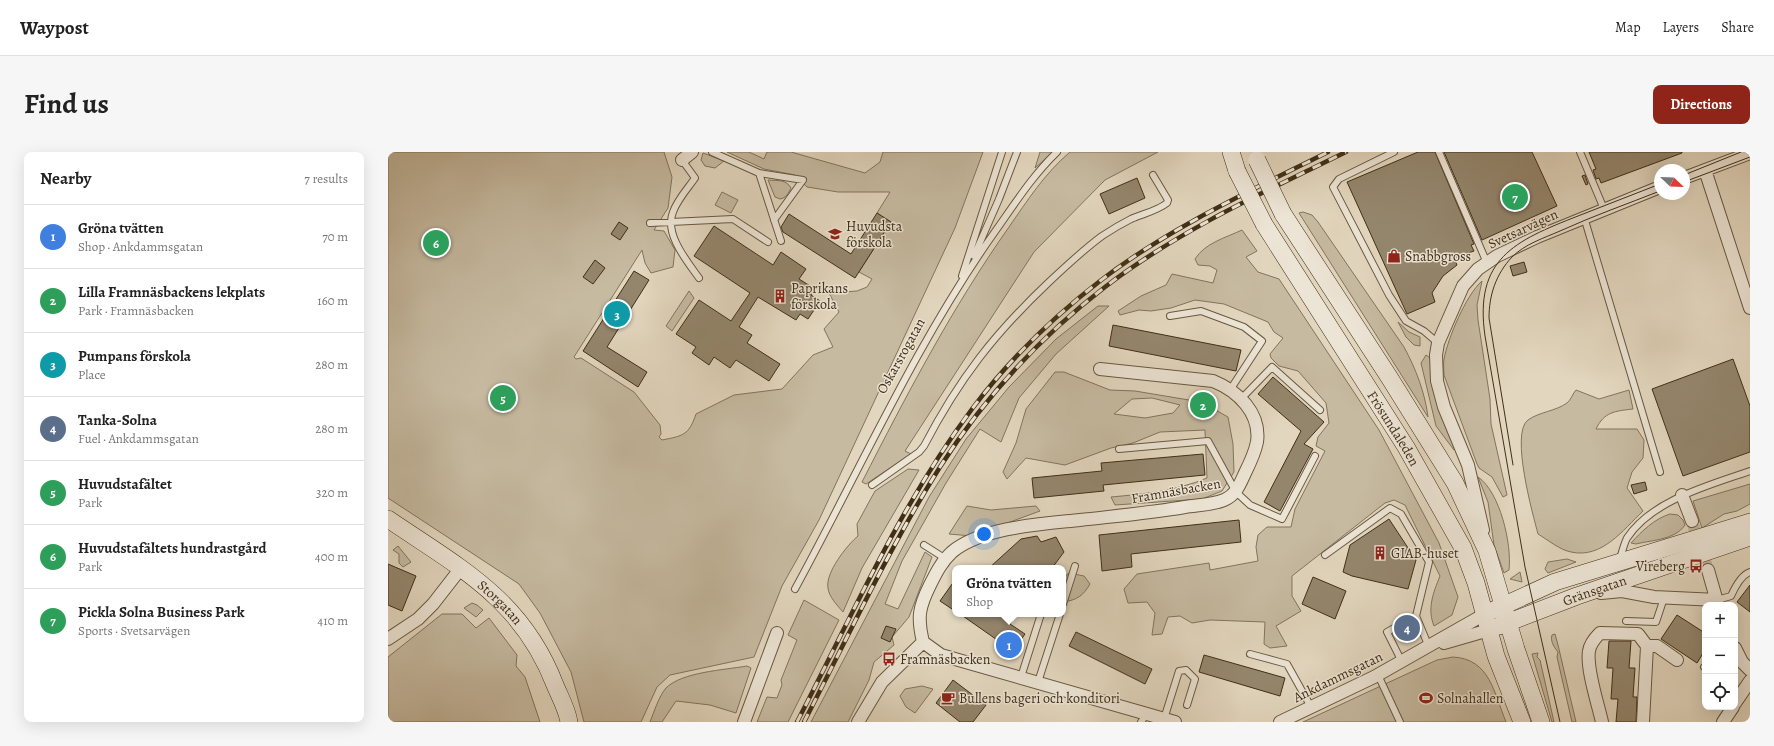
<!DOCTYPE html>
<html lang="en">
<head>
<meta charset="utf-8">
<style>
	:root { --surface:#fff; --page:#f6f6f6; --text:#222; --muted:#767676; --line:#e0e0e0; --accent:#8f2418 }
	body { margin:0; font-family:Alegreya,serif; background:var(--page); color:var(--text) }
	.controls { position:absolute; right:12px; bottom:12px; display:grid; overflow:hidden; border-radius:8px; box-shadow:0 4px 16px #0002 }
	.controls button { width:36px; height:36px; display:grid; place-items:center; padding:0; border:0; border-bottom:1px solid var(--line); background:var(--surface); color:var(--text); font:20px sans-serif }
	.compass { position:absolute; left:1266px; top:12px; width:36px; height:36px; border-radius:50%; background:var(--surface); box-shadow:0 4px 16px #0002; rotate:113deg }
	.you { position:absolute; left:596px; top:382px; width:14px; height:14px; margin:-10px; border:3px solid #fff; border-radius:50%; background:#1a73e8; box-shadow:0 0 0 6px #1a73e833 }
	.badge { display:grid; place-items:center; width:26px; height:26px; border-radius:50%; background:var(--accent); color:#fff; font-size:13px; font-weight:700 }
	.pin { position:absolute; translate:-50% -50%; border:2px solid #fff; box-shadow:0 1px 4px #0006 }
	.popup { position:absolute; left:564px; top:413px; width:114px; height:52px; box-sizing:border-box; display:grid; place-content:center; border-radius:8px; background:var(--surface); filter:drop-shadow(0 1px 3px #0005); font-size:13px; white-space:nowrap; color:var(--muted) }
	.popup b { font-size:15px; color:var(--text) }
	.popup::after { content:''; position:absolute; left:50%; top:100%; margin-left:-8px; border:8px solid transparent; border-top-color:var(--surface) }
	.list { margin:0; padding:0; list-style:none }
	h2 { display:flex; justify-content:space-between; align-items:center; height:52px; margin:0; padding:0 16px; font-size:17px }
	h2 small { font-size:13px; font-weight:400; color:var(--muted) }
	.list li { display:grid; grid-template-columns:26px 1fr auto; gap:12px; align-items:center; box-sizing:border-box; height:64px; padding:0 16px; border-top:1px solid var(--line) }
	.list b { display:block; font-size:15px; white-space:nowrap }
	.list p { margin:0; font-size:13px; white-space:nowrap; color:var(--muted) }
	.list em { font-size:13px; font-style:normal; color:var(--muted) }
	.icon { flex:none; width:22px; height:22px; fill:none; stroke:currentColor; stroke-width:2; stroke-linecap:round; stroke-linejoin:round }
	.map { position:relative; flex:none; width:1362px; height:570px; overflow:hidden; border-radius:8px }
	header { display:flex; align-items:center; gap:24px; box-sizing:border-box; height:56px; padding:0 20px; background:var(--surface); border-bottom:1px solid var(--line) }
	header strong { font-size:19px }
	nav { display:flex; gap:22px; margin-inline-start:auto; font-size:14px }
	.intro { display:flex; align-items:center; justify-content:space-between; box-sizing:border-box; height:96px; padding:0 24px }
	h1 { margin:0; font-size:28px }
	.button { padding:10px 18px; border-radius:8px; background:var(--accent); color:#fff; font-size:14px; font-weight:700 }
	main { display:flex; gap:24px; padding:0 24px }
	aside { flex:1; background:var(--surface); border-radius:8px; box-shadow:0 4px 16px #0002 }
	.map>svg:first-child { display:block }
	.green { fill:#c6baa1; stroke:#83745c; fill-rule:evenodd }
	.building { fill:#94866d; stroke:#402f16 }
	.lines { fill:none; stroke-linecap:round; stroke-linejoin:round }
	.street-tunnel { stroke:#c2b59c; stroke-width:12; stroke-dasharray:12 6; stroke-linecap:butt }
	.lane-casing { stroke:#685940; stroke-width:8 }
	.street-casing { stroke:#685940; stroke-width:14 }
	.secondary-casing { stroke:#402f16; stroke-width:18 }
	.lane { stroke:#ece4d5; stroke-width:6 }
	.street { stroke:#ece4d5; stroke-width:12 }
	.secondary { stroke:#ece4d5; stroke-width:17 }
	.tram { stroke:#402f16; stroke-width:1 }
	.rail-casing { stroke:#402f16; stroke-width:4.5 }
	.rail { stroke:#ece4d5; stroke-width:3; stroke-dasharray:9; stroke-linecap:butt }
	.secondary-bridge-casing { stroke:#402f16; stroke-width:18; stroke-linecap:butt }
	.secondary-bridge { stroke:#ece4d5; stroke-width:17 }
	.labels { text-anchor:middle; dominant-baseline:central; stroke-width:3; stroke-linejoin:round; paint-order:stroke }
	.poi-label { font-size:14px; fill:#402f16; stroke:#ece4d5; text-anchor:start }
	.street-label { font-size:14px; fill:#402f16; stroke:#ece4d5 }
</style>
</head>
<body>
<header>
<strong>Waypost</strong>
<nav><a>Map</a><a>Layers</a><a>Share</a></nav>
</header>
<div class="intro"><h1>Find us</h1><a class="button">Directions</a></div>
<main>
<aside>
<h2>Nearby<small>7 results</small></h2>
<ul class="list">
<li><span class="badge" style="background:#3f7fe0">1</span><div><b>Gröna tvätten</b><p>Shop · Ankdammsgatan</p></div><em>70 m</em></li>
<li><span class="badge" style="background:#2e9e5b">2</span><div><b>Lilla Framnäsbackens lekplats</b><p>Park · Framnäsbacken</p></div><em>160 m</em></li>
<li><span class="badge" style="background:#0f9aa8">3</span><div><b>Pumpans förskola</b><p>Place</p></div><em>280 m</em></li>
<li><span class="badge" style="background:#5c6f8a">4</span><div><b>Tanka-Solna</b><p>Fuel · Ankdammsgatan</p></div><em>280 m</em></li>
<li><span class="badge" style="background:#2e9e5b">5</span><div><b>Huvudstafältet</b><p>Park</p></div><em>320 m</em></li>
<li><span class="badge" style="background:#2e9e5b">6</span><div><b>Huvudstafältets hundrastgård</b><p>Park</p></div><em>400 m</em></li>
<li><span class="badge" style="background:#2e9e5b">7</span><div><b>Pickla Solna Business Park</b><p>Sports · Svetsarvägen</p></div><em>410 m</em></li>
</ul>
</aside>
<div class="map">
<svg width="1362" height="570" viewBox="0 0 1362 570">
	<rect width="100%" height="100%" fill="#e2d6be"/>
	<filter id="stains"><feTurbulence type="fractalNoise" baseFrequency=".005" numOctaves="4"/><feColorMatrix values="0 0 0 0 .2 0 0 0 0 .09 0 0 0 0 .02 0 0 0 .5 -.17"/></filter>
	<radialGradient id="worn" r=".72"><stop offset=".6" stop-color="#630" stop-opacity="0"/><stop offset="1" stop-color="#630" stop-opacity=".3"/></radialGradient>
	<path class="green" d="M0,0H276L284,25L280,56L266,78L276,79L287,98L285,115L263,121L257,111L254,98L186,205L188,207L193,206L246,240L272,273L273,282L271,285L274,288C295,284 301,283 308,262L346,243L394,237L425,203L445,195L436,177L451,160L441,141L469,139L479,135L484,127L471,120L503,70L489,61L502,40H450L419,35L407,23L376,17L339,0H361L376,7L379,0H403L477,21L492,10L495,0H595L567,76L431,368L394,434L366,505L282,523L269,535L253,570H196L183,520L152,461L131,432L0,346Z
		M652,0H665L647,16Z
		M682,0H770L717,28L646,100L517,299L523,302L478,332L474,330C519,242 564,156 621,75C639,49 657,21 682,0Z
		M315,1L336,9L327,16L317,14L313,8Z
		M380,28C390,29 398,27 403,36C400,42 398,46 392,47L387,45Z
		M334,40L350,48L343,61L327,53Z
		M915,60L924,63L930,70L1016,195C1028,217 1037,241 1040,265L911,61Z
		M854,78L869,99L858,105L870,120L891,127L991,278L1051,391L1070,445L1064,463L1046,474C1039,457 1045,441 1052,424L1017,353L1006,348L997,351L904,424V444L913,459L888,474L899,494L882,496L876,492L877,470L822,468L804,471L792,464L780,465L774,482L764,483L767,461L759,450L740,451L736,437L749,422L821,411L822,418L870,409L868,395L870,383L879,375H903L907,357L937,299L928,294L930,285L941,271L938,251L910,219L891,214L883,206L882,202L895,186L886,180L880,170L836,152L807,148L783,156L763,159L751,158L732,163L730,159L753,144L778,133L784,122L825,131L829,118L822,114L810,113L807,107C817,91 837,86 854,78Z
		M1094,129L1089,153L1090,168L1102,247L1103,272L1119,343L1115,345L1104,325L1091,316L1089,312L1056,223C1056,218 1055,212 1056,207C1060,186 1078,143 1094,129Z
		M301,139L306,146L284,179L278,174Z
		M710,154H721L668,202L631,246L613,290L592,277L558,331L514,409L497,452L510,457L537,400L544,405L521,465L504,485L506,493L486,510L481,528L460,570H423L541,345L578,287L621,235L668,187Z
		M1010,170L1021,180L1032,185V194L1026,193L1018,185Z
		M1038,203L1045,208L1070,295L1066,298L1048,274L1033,211Z
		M667,220H676L722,238L747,239L807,249L808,245L825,249L824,256L840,265L845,292L846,320L834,339L814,347L727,353L723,345C756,342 788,339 819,326L817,278L772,280L745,291L723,296L677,313L638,306L619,327L615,320L628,291L638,257ZM764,246L792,253L785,261L757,266L726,262L744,247Z
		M1188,238L1211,247L1241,238L1245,257C1227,259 1216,260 1208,277H1249L1256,288L1255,306L1244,320L1239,336L1255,359C1235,378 1214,407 1183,400C1172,398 1160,388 1150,382C1145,363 1122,281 1140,268C1151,260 1168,259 1179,251C1183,248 1185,241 1188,238Z
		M520,317L531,318L474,416L455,460C449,453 441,445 440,436C437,421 459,393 470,384L469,372L487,339Z
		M1090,325C1112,340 1124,392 1121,418L1116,421L1106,393L1100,350Z
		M1362,332V352L1349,359L1336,362L1314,376L1305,349Z
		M579,354L603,358L648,354L652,359L584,384L561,382Z
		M1282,362L1290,363L1295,368L1297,373C1287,388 1264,388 1248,392L1243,391C1254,379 1266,367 1282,362Z
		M10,394L23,410L15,415L11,411V402L5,398Z
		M1179,407L1188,410L1160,421L1157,417L1160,410Z
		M1132,420L1134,430L1122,427Z
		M681,421L696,424L702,432C695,444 689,448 675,450V426Z
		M416,448L451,468L400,570H369L379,545L389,546L394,533L393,528L409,488L400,483Z
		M84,451L89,453L95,458L88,465L76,456Z
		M54,462H74L88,476L101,466L129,503L128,514L137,525L152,570H0V505Z
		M1167,482L1170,493L1188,570H1184L1169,505L1170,500C1166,495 1162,489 1164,483Z
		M1150,501L1149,505L1152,508L1166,570H1164L1144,502Z
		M1065,505C1102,507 1106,541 1118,570H915L1049,508Z
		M359,514L363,516L348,561L322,553L288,549L274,570H262C266,560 271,544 278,536C294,520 336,518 359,514Z
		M534,534L545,537L527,561L518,555L512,544L517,537Z"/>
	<path class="building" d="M1030,0H1047L1086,92L1083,93L1086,99L1066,106L1069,113L1055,124L1044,141L1047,150L1019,162L959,30Z
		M1056,0H1144L1169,54L1094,88Z
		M1201,0H1294V1L1213,31L1211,26L1208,27L1205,18L1208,17Z
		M1197,23L1200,32L1198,33L1194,24Z
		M749,26L757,46L721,62L712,42Z
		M489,61L503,70L467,126L395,80L393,75L401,62L463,102Z
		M231,70L240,76L232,88L223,82Z
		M326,74L385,113L393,100L418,117L411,127L427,137L423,143L432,149L420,167L412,162L408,168L370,145L351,175L364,183L359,191L392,212L381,229L348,208L342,216L326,205L321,213L304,201L308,195L288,182L311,148L343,169L362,141L306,104Z
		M207,108L217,116L205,132L195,125Z
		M1136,110L1139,120L1125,124L1122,114Z
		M246,119L261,128L219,195L259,220L250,235L195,199Z
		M725,173L853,198L848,219L721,194Z
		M1345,207L1362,254V300L1295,324L1264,237Z
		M885,225L936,270L916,292L925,297L892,359L876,350L913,279L870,242Z
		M815,302L817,323L715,333L716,339L646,346L644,326L714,319L713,311Z
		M1257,330L1259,338L1246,342L1243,333Z
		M1001,367L1028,408L1020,437L964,424L955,420L962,393Z
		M851,368L853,390L743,402L744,415L714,419L711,383Z
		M649,384L653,390L668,385L676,400L664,416H601L633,387Z
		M0,412L28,424L14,459L0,453Z
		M925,425L958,439L947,467L914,452Z
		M567,428V459L552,449Z
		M1362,433V460L1349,450Z
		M572,462H629L622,472L637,482L625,499Z
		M1018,462L1019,464L1008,470L1007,468Z
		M1289,463L1317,481V498L1309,511L1273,487Z
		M1023,472L1027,479L1015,484L1012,478Z
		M498,474L508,477L502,490L493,486Z
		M688,480L764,517L757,532L681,494Z
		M1221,489H1243L1241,516H1247L1245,545H1249L1248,570H1228L1230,547H1223L1225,516H1219Z
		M816,503L897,526L892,544L811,520Z
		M565,528L598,553L585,570H572L548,551Z"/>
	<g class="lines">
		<path class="street-tunnel" d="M1304,369L1320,418"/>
		<g class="lane-casing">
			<path id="lane" d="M324,0L371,21L393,89
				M1006,0L951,27L945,35L1001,143L1018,169L1036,179L1050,191
				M1051,0L1099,111
				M1192,0L1216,57
				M294,8L307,26C300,36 289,48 285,60C276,82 299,109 311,126
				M371,21L415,28L386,68
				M1196,65L1272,320
				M262,71L345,67L380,90
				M586,104L611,47L629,0
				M574,124L614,0
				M782,164L813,159L856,175L874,189L842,238
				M853,247L884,215L932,258
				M731,297L820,289L848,340L862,353L894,367L927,304
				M484,333L531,300L536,294C571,227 606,182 661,130C678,114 695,98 714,84C723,78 733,72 743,67C754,62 769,59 779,51L780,48L765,23
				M536,393L558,407
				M937,403L1002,356L1013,362L1041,410L1028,464L1041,495
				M1232,407C1234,400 1236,392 1239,386C1264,348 1322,333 1362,319
				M407,437C472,318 527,193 606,81C626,53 644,24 669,0
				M1329,448L1343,444C1347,435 1353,423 1362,420
				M675,452L687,414
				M1238,469L1268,470L1276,446
				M862,502L899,512L923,555
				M1014,510L999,480L1028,464
				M1316,515L1317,514
				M990,523L1012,570
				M633,525L653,462
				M650,530L672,462
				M776,567L791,519L798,518L807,527L799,553
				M753,570L758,563"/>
		</g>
		<g class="street-casing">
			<path id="street" d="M294,8L304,0
				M1317,18L1362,156
				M1296,26L1362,1
				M1294,343L1304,369
				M1095,378L1080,313L1056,255L1049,229L1048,203L1050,191L1075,134L1090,117L1109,104L1149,85L1272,35
				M1320,418L1330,453
				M1213,441L1234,439L1266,445L1329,448
				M0,487L30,467L45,452L73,416
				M535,490C529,465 531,455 542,433C548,421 554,409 564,400C594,375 654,372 692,368C727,364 762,361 797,355C809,353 824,353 836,348C848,343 852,332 857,321C862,311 867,300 869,290C873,261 850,239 825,229L712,217
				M535,490L553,503L787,570
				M1056,491L1101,478
				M1347,496L1354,510L1362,518
				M1347,551L1362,529
				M356,570L389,481
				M470,570L494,530L535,490
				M892,570L986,525L1097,462
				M1214,570C1210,552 1198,516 1201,499C1202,492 1207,486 1212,481L1250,482L1259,494H1269L1289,508
				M1255,570L1259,494
				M1335,570L1345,555"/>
		</g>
		<g class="secondary-casing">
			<g id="secondary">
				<path d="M843,0L849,19"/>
				<path d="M895,62L1001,225L1067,331L1099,399L1128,497L1153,570"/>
				<path id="s1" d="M876,72L1018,295L1075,396L1088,431L1108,504L1134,570"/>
				<path id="s2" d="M0,367C72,416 134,447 167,533C172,545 179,557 181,570"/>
				<path d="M1106,458L1167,430L1362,370"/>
				<path id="s3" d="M1111,474L1189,444L1362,385"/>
			</g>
		</g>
		<use href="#lane" class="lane"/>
		<use href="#street" class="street"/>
		<use href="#secondary" class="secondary"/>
		<path class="tram" d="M1296,23L1353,0
			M1296,30L1362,5
			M1125,313L1101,166C1101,143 1108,122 1124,105C1137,92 1156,86 1172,79C1205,64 1239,52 1272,39
			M1172,570L1137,415L1097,184C1086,107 1126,89 1190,64C1217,53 1245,43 1272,32"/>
		<g class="rail-casing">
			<path id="rail" d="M409,570C464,464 512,353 584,257C620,209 664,166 712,129C779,77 864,38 940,0
				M416,570C460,485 501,396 552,315C596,246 652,185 717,135C790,79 876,40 958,0"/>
		</g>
		<use href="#rail" class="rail"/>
		<g class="secondary-bridge-casing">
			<path id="secondary-bridge" d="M869,8L895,62
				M849,19L876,72"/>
		</g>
		<use href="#secondary-bridge" class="secondary-bridge"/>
	</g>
	<defs>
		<g id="school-bare" transform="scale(1.08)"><path d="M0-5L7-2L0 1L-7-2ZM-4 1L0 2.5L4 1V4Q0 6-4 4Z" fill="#8f2418" stroke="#ece4d5" stroke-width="2.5" paint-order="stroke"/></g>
		<g id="shop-bare" transform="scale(1.08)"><path d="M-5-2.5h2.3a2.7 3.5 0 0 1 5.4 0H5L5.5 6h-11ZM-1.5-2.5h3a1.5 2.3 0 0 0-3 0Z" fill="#8f2418" stroke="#ece4d5" stroke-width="2.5" paint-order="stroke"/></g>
		<g id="building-bare" transform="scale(1.08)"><path d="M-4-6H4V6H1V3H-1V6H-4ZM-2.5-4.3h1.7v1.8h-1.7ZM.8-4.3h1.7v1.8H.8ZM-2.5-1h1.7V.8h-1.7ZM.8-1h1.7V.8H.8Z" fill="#8f2418" stroke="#ece4d5" stroke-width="2.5" paint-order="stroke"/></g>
		<g id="bus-bare" transform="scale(1.08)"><path d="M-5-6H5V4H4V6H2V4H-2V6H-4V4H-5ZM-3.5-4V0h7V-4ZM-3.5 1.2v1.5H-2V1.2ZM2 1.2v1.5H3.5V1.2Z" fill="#8f2418" stroke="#ece4d5" stroke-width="2.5" paint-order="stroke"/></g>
		<g id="cafe-bare" transform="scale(1.08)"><path d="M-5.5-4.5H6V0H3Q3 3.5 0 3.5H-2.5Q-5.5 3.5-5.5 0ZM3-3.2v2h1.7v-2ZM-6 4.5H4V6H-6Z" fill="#8f2418" stroke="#ece4d5" stroke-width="2.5" paint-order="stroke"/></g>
		<g id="stadium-bare" transform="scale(1.08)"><path d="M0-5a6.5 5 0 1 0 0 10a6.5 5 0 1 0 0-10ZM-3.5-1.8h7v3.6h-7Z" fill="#8f2418" stroke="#ece4d5" stroke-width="2.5" paint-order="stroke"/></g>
	</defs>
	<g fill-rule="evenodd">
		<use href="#school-bare" x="447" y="82"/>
		<use href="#shop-bare" x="1006" y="104"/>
		<use href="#building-bare" x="392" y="144"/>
		<use href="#building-bare" x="992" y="401"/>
		<use href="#bus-bare" x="1308" y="414"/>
		<use href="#bus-bare" x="501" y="507"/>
		<use href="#cafe-bare" x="560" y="546"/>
		<use href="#stadium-bare" x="1038" y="546"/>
	</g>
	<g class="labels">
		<g class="poi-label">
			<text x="458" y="74">Huvudsta<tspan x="458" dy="16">förskola</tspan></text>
			<text x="1017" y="104">Snabbgross</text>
			<text x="403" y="136">Paprikans<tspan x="403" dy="16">förskola</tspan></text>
			<text x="1003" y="401">GIAB-huset</text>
			<text x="1297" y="414" text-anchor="end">Vireberg</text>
			<text x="512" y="507">Framnäsbacken</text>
			<text x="571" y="546">Bullens bageri och konditori</text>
			<text x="1049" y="546">Solnahallen</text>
		</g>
		<g class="street-label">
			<text transform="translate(1135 77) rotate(-25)">Svetsarvägen</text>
			<text transform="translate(513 204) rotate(-61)">Oskarsrogatan</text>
			<text stroke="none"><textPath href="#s1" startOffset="242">Frösundaleden</textPath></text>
			<text transform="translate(788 339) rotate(-10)">Framnäsbacken</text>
			<text stroke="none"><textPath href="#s3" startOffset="102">Gränsgatan</textPath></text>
			<text stroke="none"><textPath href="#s2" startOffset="140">Storgatan</textPath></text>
			<text transform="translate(950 525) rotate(-26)">Ankdammsgatan</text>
		</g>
	</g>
	<rect width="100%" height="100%" filter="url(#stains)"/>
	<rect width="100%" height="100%" fill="url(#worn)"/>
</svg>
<div class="controls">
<button>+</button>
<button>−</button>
<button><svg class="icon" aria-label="locate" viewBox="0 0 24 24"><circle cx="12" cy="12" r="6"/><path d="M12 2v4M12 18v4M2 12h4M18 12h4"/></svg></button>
</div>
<svg class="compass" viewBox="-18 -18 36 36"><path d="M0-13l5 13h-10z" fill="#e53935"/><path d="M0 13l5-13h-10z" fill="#767676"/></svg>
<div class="you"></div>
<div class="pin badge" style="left:621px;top:493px;background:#3f7fe0">1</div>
<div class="popup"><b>Gröna tvätten</b>Shop</div>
<div class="pin badge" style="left:815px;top:253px;background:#2e9e5b">2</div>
<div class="pin badge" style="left:229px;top:162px;background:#0f9aa8">3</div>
<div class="pin badge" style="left:1019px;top:476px;background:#5c6f8a">4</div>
<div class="pin badge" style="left:115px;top:246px;background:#2e9e5b">5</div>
<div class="pin badge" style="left:48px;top:91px;background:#2e9e5b">6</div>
<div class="pin badge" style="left:1127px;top:45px;background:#2e9e5b">7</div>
</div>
</main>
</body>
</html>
